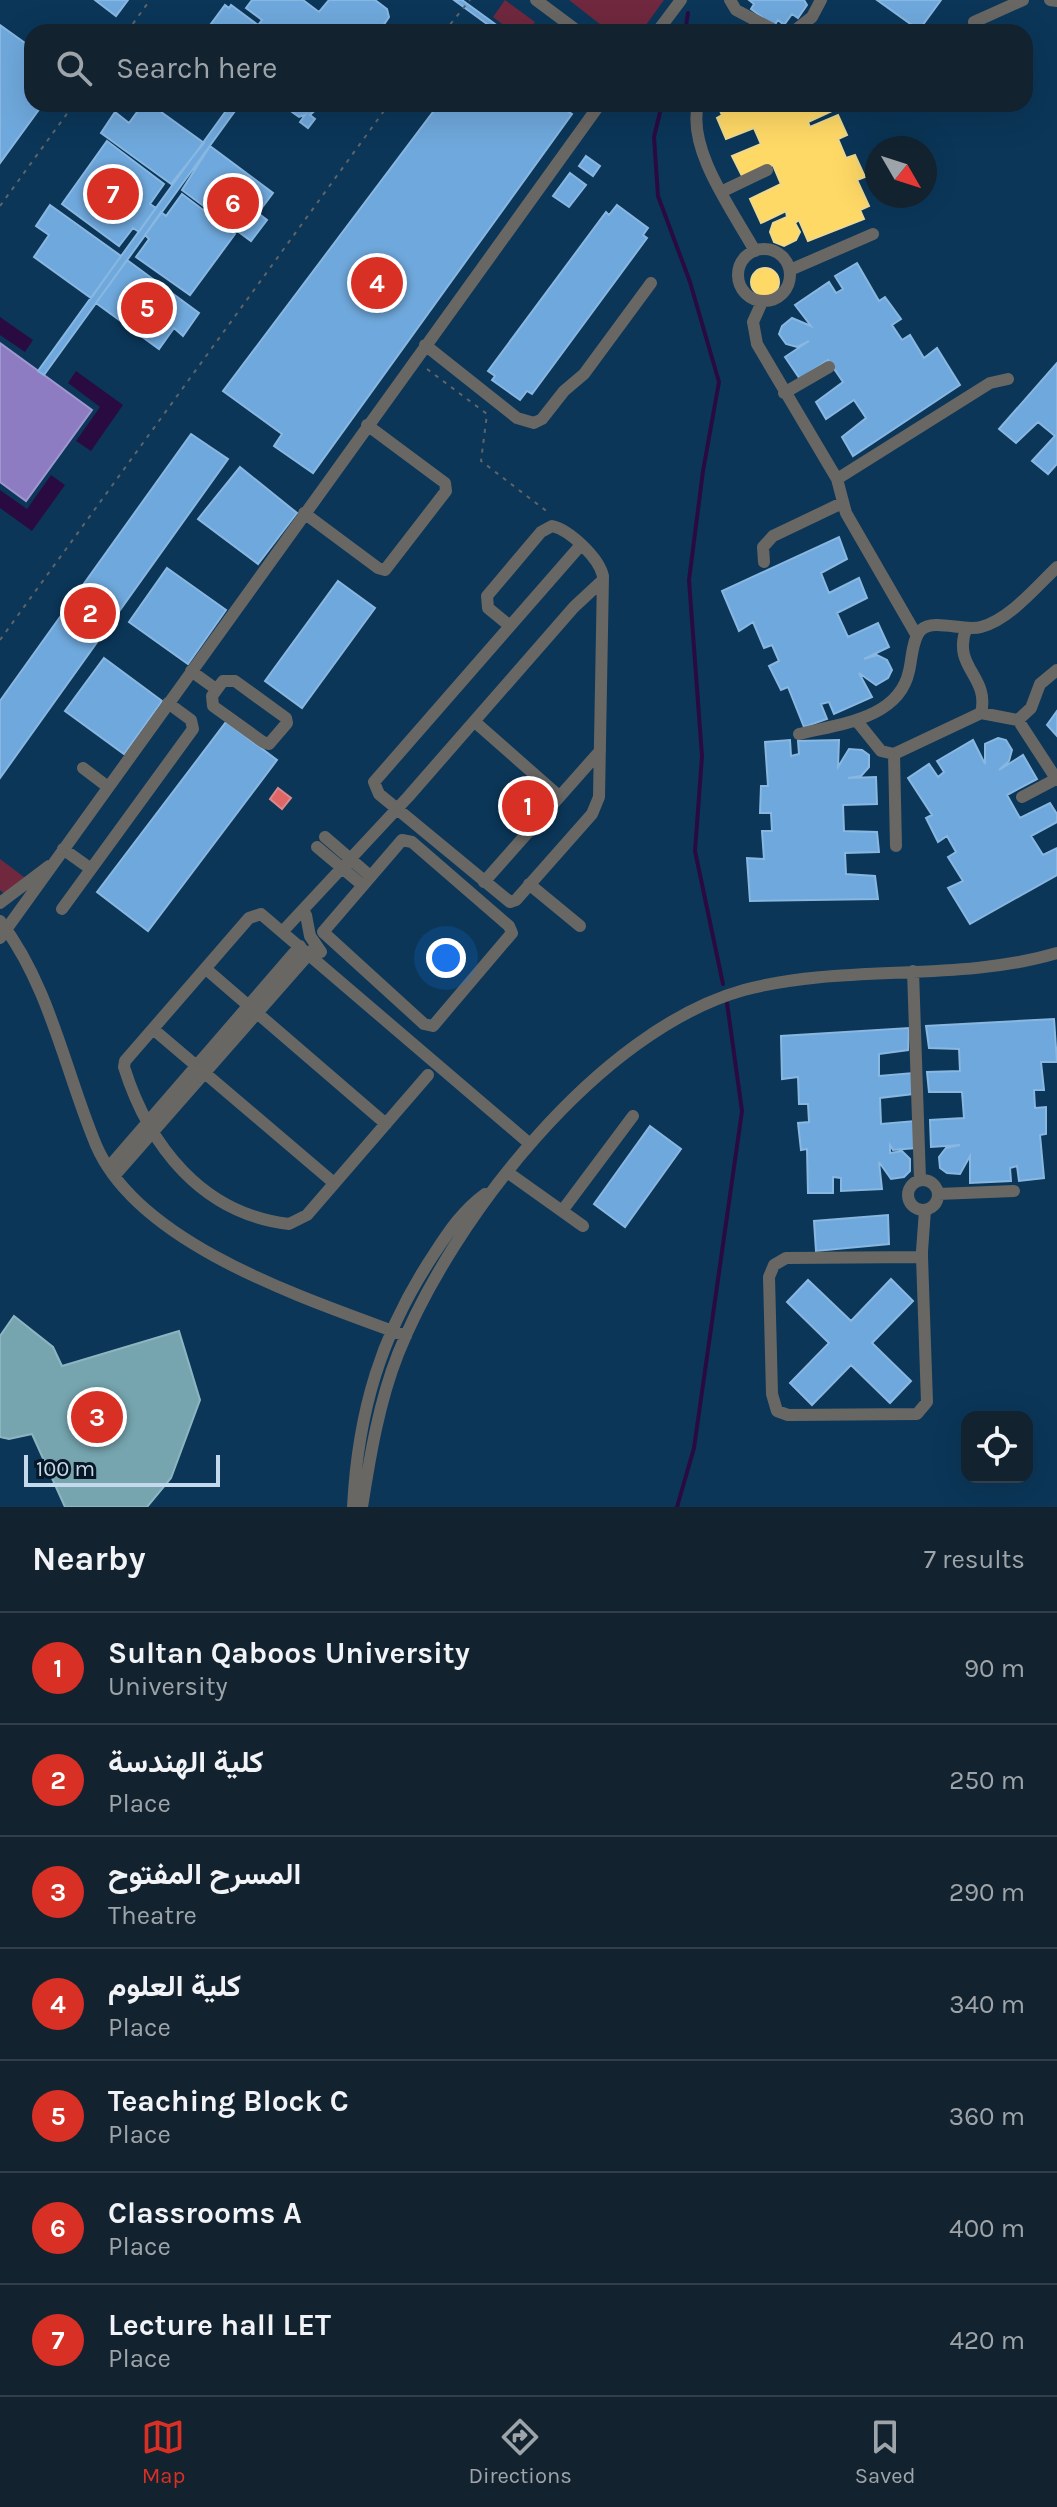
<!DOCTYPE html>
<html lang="en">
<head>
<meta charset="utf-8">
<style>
	:root { --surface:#13222f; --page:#1c2a37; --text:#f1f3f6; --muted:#9da4aa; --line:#323f4b; --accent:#d93025 }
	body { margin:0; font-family:Karla,Vazirmatn,sans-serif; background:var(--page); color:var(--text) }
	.controls { position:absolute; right:24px; bottom:24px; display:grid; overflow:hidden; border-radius:16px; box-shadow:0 8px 32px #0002 }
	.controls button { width:72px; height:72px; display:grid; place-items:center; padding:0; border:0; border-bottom:2px solid var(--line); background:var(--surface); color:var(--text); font:40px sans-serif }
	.compass { position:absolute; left:865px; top:136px; width:72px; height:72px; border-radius:50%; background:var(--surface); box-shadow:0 8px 32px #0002; rotate:129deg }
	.scale { position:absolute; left:24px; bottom:20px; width:196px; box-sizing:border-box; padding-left:8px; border:4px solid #c4d9ec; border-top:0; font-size:22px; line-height:28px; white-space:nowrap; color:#c4d9ec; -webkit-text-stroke:6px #081725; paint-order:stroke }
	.you { position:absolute; left:446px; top:958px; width:28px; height:28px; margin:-20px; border:6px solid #fff; border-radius:50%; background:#1a73e8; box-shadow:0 0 0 12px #1a73e833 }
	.badge { display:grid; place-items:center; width:52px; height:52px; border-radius:50%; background:var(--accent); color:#fff; font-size:26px; font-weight:700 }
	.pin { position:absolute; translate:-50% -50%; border:4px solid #fff; box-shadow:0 2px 8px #0006 }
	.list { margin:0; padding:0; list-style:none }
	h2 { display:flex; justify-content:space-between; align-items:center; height:104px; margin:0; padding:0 32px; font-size:34px }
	h2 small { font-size:26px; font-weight:400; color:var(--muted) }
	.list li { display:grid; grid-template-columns:52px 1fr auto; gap:24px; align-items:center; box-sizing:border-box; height:112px; padding:0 32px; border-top:2px solid var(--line) }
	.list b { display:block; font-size:30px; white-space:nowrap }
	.list p { margin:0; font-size:26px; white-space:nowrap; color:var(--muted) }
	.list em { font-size:26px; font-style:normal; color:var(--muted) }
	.icon { flex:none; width:44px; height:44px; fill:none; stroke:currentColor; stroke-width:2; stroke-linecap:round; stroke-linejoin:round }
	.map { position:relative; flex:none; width:1057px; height:1507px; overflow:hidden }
	.search { position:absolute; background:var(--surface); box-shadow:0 8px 32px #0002; left:24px; right:24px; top:24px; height:88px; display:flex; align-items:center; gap:20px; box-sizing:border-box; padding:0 28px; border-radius:24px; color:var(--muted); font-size:30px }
	.sheet { height:888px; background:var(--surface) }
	nav { display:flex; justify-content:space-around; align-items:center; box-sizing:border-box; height:112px; border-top:2px solid var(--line); background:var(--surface); font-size:22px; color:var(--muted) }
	nav a { display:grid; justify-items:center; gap:4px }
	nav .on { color:var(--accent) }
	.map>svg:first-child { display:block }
	.built { fill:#0b3658; fill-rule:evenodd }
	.green { fill:#70283e }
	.water { fill:#290b42 }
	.homes { fill:#ffd966; stroke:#edd98e; stroke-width:2 }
	.shops { fill:#e06666; stroke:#d8888e; stroke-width:2 }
	.offices { fill:#8e7cc3; stroke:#9e98cf; stroke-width:2 }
	.schools { fill:#6fa8dc; stroke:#88b7e1; stroke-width:2 }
	.public { fill:#76a5af; stroke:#8db5c1; stroke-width:2 }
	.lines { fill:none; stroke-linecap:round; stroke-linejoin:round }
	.stream { stroke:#290b42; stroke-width:4 }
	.path { stroke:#5e6468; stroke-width:2; stroke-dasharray:4 6; stroke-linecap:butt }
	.minor { stroke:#686764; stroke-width:12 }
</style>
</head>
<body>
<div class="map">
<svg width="1057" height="1507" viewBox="0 0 1057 1507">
	<rect width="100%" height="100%" fill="#192e3f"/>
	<path class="built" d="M0,0H1057V1507H0ZM32,32H1025V104H32ZM877,148H925V196H877ZM967,1417H1027V1477H967Z"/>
	<path class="green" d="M505,0L535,22L527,32H513L493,17Z
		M569,0H664L646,25L610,32Z
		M0,859L28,880L7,896L0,890Z"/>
	<path class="water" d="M0,317L33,340L25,352L0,335Z
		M76,371L123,405L91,451L76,441L100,407L68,383Z
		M51,475L65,485L32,531L0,508V490L27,509Z"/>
	<path class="homes" d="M717,104H847L808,122L810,127L838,115L847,135L838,139L846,158L855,155L865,177L857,180L869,206L860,210L864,219L808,241L799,220L795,223L800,232L796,240L784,246L774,242L770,232L773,223L787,217L786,211L761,223L750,199L781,184L773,165L744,180L732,156L761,144L754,128L726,139L717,118L722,115Z
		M751 282a14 14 0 1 1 28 0a14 14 0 1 1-28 0Z"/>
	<path class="shops" d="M278,788L291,798L282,809L270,799Z"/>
	<path class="offices" d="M0,343L92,410L26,501L0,482Z"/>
	<path class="schools" d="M95,0H128L116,16Z
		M252,0H303L319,12L329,0H375L387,9L389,17L379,32H205L225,5L229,8L231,5L258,25L262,20L246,8Z
		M454,0H462L506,32H498Z
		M749,0H804L807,5L798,18L792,14L784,25L778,20L774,26L751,9L754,4Z
		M877,0H941L919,30Z
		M0,25L32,48V104H43L0,163Z
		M143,104H150L204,143L171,184L101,133L115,112L129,123Z
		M231,104H240L44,375L38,371Z
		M281,104H322L310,115L315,119L308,128L300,122L305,115L299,117Z
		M439,104H557L572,114L313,473L274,446L282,434L223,391Z
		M107,141L164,184L150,204L156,208L139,232L133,228L119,246L62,204Z
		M210,146L273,193L258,213L267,220L251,241L182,190Z
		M586,156L600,166L593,176L579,166Z
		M570,173L586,185L569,207L553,196Z
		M182,194L235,234L190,295L136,257L149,239L145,235L161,212L166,216Z
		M50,205L121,256L91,298L34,257L49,235L36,226Z
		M617,205L648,228L643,235L647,238L532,394L527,391L520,400L492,380L495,376L488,371L606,212L609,215Z
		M127,260L199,313L183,336L174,328L159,349L96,303Z
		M857,263L879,301L885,297L901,319L892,325L902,340L910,335L924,358L937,348L960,385L853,456L842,437L866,418L854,400L826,419L816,402L843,382L828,360L800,379L785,357L809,341L797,347L786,344L779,334L782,326L792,318L811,326L795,305L829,282L836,293L843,289L835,276Z
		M1057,363V464L1048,474L1032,461L1055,436L1038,422L1016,443L999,429Z
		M191,434L228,459L0,778V701Z
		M240,467L297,513L258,564L198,519Z
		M839,537L847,559L821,573L829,593L859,578L867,598L837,613L848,637L878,623L889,647L864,659L877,655L887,660L892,670L888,678L876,685L859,673L872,697L834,714L829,702L821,704L827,719L804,727L788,687L781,690L769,666L779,661L772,645L764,648L753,622L739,631L722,591Z
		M167,568L226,610L188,664L129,622Z
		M338,581L375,608L302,708L265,681Z
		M104,658L162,701L124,754L65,711Z
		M1057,711V736L1047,725Z
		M226,722L277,760L148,931L97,892Z
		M998,738L1006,740L1012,750L1009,761L999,770L1023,755L1037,779L1007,795L1020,818L1050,803L1057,814V822L1031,836L1043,855L1057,848V875L970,924L948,888L963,881L948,857L956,852L947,836L938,842L926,818L932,815L908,778L929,764L938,777L944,772L937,761L973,740L985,764V744Z
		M790,740L791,756L799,754L798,741L839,740L838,767L849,749L862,750L869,755V767L861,776L848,778L876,777L877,804L843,805L844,831L877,832L879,852L845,853L846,874L875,876L878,899L750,901L747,858L764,859L762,831H772L771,813H760L761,786H768L765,742Z
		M1054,1019L1057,1062H1041L1044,1090H1034L1035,1108L1046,1107V1134L1040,1135L1044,1178L1019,1181L1017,1166L1010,1168L1011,1181L970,1183V1156L960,1174L947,1173L940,1168L939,1157L946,1148L960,1145L931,1147L930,1120L964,1118L962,1092H929L927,1072L960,1071L959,1049L929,1048L926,1026Z
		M909,1028L908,1050L879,1054V1076L913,1073V1094L880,1098L881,1124L915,1121L916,1148L893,1150L890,1145V1153L902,1151L910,1159V1171L904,1177L891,1179L879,1162L882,1189L841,1191V1178L833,1177V1193H808L807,1149L801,1150L798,1123L809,1122L808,1104H799L798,1077L782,1079L781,1036Z
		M650,1126L681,1149L625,1227L594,1204Z
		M888,1215L889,1244L816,1251L814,1221Z
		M891,1279L913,1301L872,1343L911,1381L890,1403L851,1365L812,1405L790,1383L829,1343L787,1302L808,1280L851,1321Z"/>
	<path class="public" d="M14,1316L53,1347L62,1366L179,1331L200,1400L171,1478L147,1507H65L32,1434L9,1439L0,1437V1336Z"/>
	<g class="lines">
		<path class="stream" d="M685,32L688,13
			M662,104L654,137L658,196L690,282L719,382L703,471L689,580L702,756L695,851L723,984
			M677,1507L694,1448L742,1111L727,1003"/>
		<path class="path" d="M127,32L150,0
			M444,32L470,0
			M0,206L74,104
			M427,369L487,414L481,461L549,513
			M0,640L389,104"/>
		<path class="minor" d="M536,0L579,32
			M730,0L736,10L778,32
			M1050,0L1057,1
			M974,22L1023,0
			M657,32L681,0
			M793,32L812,17L821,0
			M698,104C687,150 733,211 755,251
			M723,191L767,170
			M738 275a26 26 0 1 1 52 0a26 26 0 1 1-52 0Z
			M790,270L873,234
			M762,302L753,322L757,344L837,479L846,513L917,636
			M425,345L517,418L534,423L542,419L564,391L584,374L651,283
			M784,393L829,367
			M837,479L990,383L1008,379
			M304,513L378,568L385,570L446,491L445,483L367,425
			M764,562L763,547L773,536L842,503
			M510,626L488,608L487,596L541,532L552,526C570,530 599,558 603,576L599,797L592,814L516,900L510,902L379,794L374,782L580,546
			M966,629C952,668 990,676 981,713
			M191,671L216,689
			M223,681H235L286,718L287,723L269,744L263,742L213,706L212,696Z
			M856,720L881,751L894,754L981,713L1018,720L1031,708L1040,684L1057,670
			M1018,720L1057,780
			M475,722L559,796
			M799,734C839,724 899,719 909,671C912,659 912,639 921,630C934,618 964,632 981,627C1010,619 1036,587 1057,567
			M894,754L896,846
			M83,768L108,787
			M1022,797L1056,779
			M325,837L369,875
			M402,840L412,842L509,926L512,933L433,1026L424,1024L323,932Z
			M317,847L361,884
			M63,849L91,869
			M484,882L600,751
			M529,884L580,926
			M0,903L49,866
			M62,909L193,729L191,720L168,703
			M306,915L310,936L321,952
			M0,921C50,986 65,1071 96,1145C139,1246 310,1300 406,1336
			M283,931L408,797L574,607L602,581
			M0,938L600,104
			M206,969L386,1124
			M913,971L920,1179
			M153,1029L334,1183
			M428,1075L307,1215L289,1224C202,1214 149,1146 124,1067L125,1061L249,918L261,914L530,1144
			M109,1167L300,946
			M507,1172L583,1226
			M115,1175L316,946
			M908 1195a15 15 0 1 1 30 0a15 15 0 1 1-30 0Z
			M938,1194L1014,1191
			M562,1211L633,1116
			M922,1257L786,1258L774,1265L769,1277L772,1394L777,1411L788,1415L917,1414L927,1402L922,1257V1251L925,1210
			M353,1507C358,1411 381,1334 434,1254C449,1231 463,1210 485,1194
			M362,1507C370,1456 379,1402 398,1354C452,1219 599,1030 744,990C846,963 956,983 1057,953"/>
	</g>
</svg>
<div class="controls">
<button><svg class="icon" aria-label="locate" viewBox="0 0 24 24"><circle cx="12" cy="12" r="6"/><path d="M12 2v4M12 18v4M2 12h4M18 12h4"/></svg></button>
</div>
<svg class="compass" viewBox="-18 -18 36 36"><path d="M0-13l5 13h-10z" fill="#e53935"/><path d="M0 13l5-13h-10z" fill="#9da4aa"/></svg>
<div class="scale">100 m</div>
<div class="you"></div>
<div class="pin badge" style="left:528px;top:806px">1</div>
<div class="pin badge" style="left:90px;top:613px">2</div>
<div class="pin badge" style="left:97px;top:1417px">3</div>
<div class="pin badge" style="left:377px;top:283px">4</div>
<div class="pin badge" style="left:147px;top:308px">5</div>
<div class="pin badge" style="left:233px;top:203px">6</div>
<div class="pin badge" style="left:113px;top:194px">7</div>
<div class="search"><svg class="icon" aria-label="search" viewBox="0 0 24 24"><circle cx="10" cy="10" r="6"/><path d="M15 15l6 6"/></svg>Search here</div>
</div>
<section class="sheet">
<h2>Nearby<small>7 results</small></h2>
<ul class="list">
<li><span class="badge">1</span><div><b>Sultan Qaboos University</b><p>University</p></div><em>90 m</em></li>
<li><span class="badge">2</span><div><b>كلية الهندسة</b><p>Place</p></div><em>250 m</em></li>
<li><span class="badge">3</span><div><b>المسرح المفتوح</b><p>Theatre</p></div><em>290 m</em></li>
<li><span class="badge">4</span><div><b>كلية العلوم</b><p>Place</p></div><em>340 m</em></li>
<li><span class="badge">5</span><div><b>Teaching Block C</b><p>Place</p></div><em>360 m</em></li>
<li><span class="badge">6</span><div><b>Classrooms A</b><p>Place</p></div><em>400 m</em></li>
<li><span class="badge">7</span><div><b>Lecture hall LET</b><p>Place</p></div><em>420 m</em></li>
</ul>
</section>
<nav>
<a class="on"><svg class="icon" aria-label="map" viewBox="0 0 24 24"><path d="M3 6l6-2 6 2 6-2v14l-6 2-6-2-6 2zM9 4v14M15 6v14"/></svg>Map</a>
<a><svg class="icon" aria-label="directions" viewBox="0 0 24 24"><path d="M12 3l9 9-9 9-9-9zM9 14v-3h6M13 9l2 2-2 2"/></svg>Directions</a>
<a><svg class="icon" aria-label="saved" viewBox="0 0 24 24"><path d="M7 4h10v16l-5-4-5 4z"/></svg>Saved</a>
</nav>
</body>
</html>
